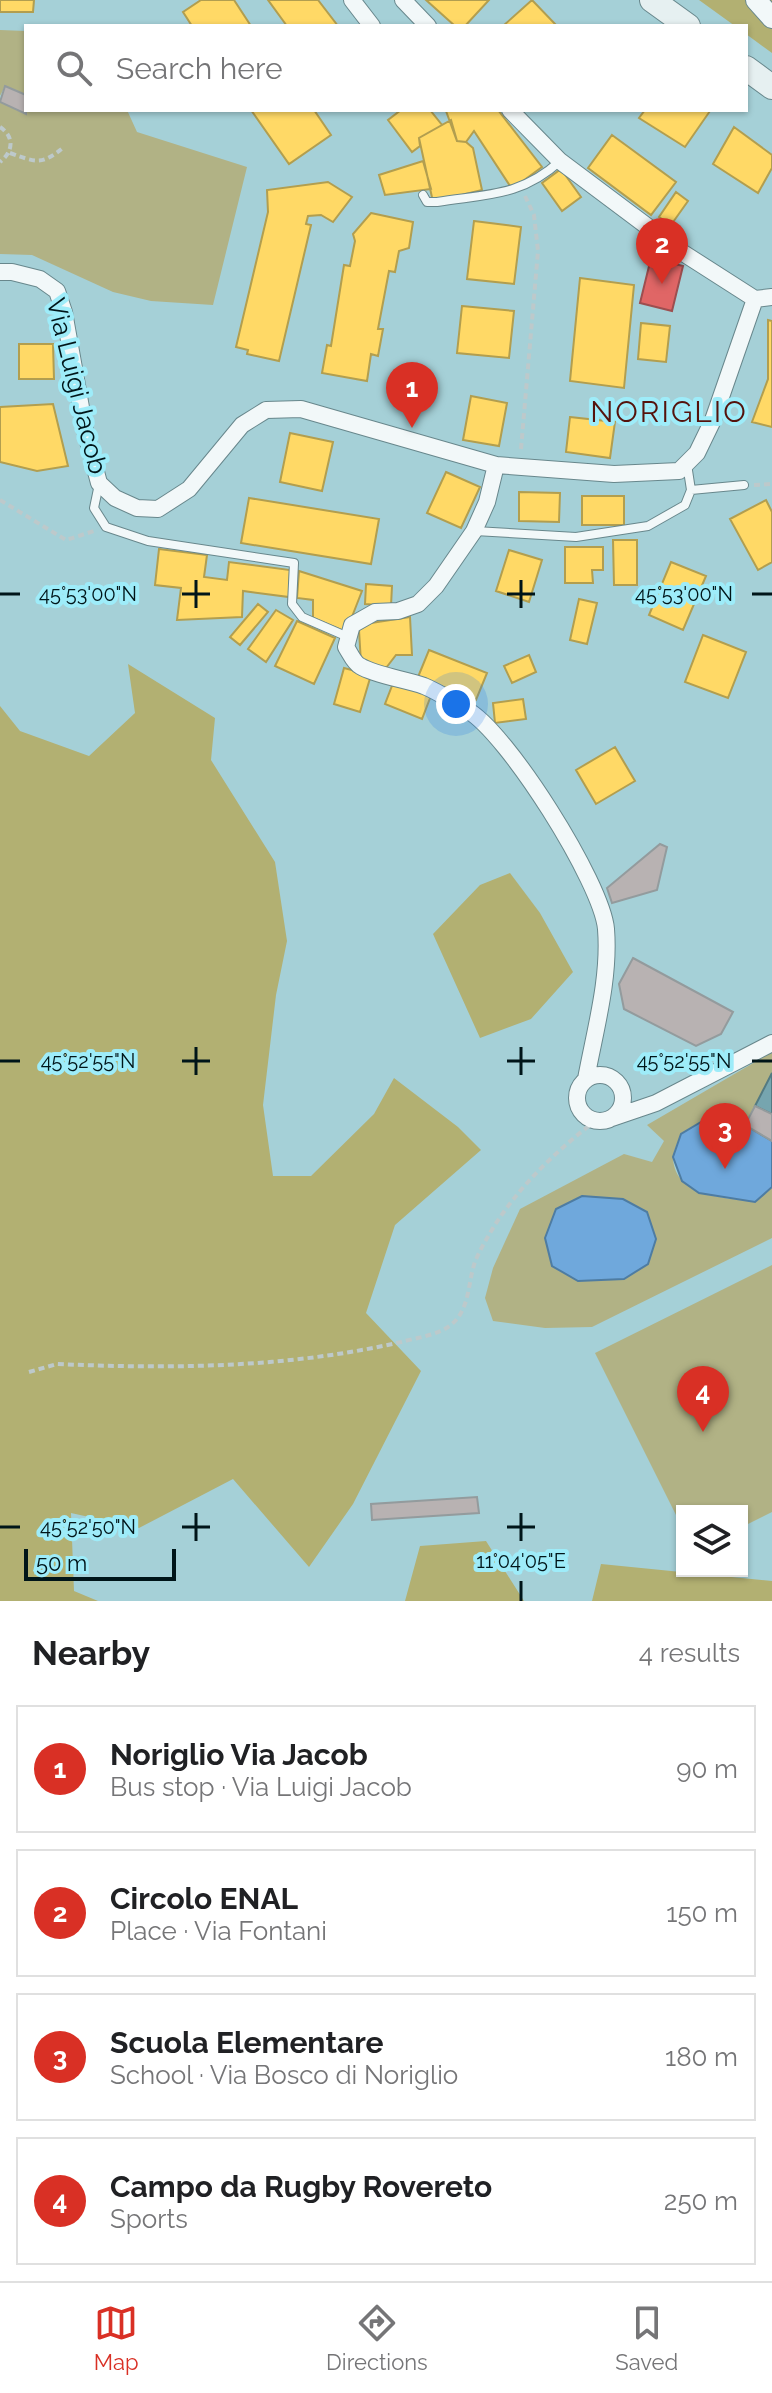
<!DOCTYPE html>
<html lang="en">
<head>
<meta charset="utf-8">
<style>
	:root { --surface:#fff; --page:#f2f2f2; --text:#202124; --muted:#757577; --line:#e0e0e0; --accent:#d93025 }
	body { margin:0; font-family:Raleway,sans-serif; background:var(--page); color:var(--text) }
	.controls { position:absolute; right:24px; bottom:24px; display:grid; overflow:hidden; border-radius:0px; box-shadow:0 2px 6px #0004 }
	.controls button { width:72px; height:72px; display:grid; place-items:center; padding:0; border:0; border-bottom:2px solid var(--line); background:var(--surface); color:var(--text); font:40px sans-serif }
	.scale { position:absolute; left:24px; bottom:20px; width:152px; box-sizing:border-box; padding-left:8px; border:4px solid #001519; border-top:0; font-size:22px; line-height:28px; white-space:nowrap; color:#001519; -webkit-text-stroke:6px #9eecf9; paint-order:stroke }
	.you { position:absolute; left:456px; top:704px; width:28px; height:28px; margin:-20px; border:6px solid #fff; border-radius:50%; background:#1a73e8; box-shadow:0 0 0 12px #1a73e833 }
	.badge { display:grid; place-items:center; width:52px; height:52px; border-radius:50%; background:var(--accent); color:#fff; font-size:26px; font-weight:700 }
	.pin { position:absolute; translate:-50% -66px; filter:drop-shadow(0 2px 4px #0008) }
	.pin::after { content:''; position:absolute; top:42px; width:28px; height:24px; background:inherit; clip-path:polygon(0 0,100% 0,50% 100%) }
	.list { margin:0; padding:0; list-style:none }
	h2 { display:flex; justify-content:space-between; align-items:center; height:104px; margin:0; padding:0 32px; font-size:34px }
	h2 small { font-size:26px; font-weight:400; color:var(--muted) }
	.list li { display:grid; grid-template-columns:52px 1fr auto; gap:24px; align-items:center; box-sizing:border-box; height:128px; margin:0 16px 16px; padding:0 16px; border:2px solid var(--line); border-radius:0px }
	.list b { display:block; font-size:30px; white-space:nowrap }
	.list p { margin:0; font-size:26px; white-space:nowrap; color:var(--muted) }
	.list em { font-size:26px; font-style:normal; color:var(--muted) }
	.icon { flex:none; width:44px; height:44px; fill:none; stroke:currentColor; stroke-width:2; stroke-linecap:round; stroke-linejoin:round }
	.map { position:relative; flex:none; width:772px; height:1601px; overflow:hidden }
	.search { position:absolute; background:var(--surface); box-shadow:0 2px 6px #0004; left:24px; right:24px; top:24px; height:88px; display:flex; align-items:center; gap:20px; box-sizing:border-box; padding:0 28px; border-radius:0px; color:var(--muted); font-size:30px }
	.sheet { height:680px; background:var(--surface) }
	nav { display:flex; justify-content:space-around; align-items:center; box-sizing:border-box; height:112px; border-top:2px solid var(--line); background:var(--surface); font-size:22px; color:var(--muted) }
	nav a { display:grid; justify-items:center; gap:4px }
	nav .on { color:var(--accent) }
	.map>svg:first-child { display:block }
	.green { fill:#b1b285; fill-rule:evenodd }
	.forest { fill:#b2b072 }
	.homes { fill:#ffd966; stroke:#b29e4f; stroke-width:2 }
	.shops { fill:#e06666; stroke:#9d4e4f; stroke-width:2 }
	.schools { fill:#6fa8dc; stroke:#4e7ca2; stroke-width:2 }
	.public { fill:#76a5af; stroke:#537a82; stroke-width:2 }
	.building { fill:#b8b2b2; stroke:#939b9d; stroke-width:2 }
	.lines { fill:none; stroke-linecap:round; stroke-linejoin:round }
	.service-casing { stroke:#68878c; stroke-width:10 }
	.minor-casing { stroke:#68878c; stroke-width:18 }
	.tertiary-casing { stroke:#68878c; stroke-width:22 }
	.secondary-casing { stroke:#68878c; stroke-width:26 }
	.path { stroke:#bdc9cb; stroke-width:4; stroke-dasharray:6 4; stroke-linecap:butt }
	.service { stroke:#f2f8f9; stroke-width:8 }
	.minor { stroke:#f2f8f9; stroke-width:16 }
	.tertiary { stroke:#f2f8f9; stroke-width:20 }
	.secondary { stroke:#e6f0f1; stroke-width:24 }
	.ticks { fill:none; stroke:#001519; stroke-width:3 }
	.labels { text-anchor:middle; dominant-baseline:central; stroke-width:8; stroke-linejoin:round; paint-order:stroke }
	.street-label { font-size:26px; fill:#001519; stroke:#9eecf9 }
	.quarter-label { font-size:30px; letter-spacing:2px; fill:#55120c; stroke:#9eecf9 }
	.ticks-label { font-size:20px; text-anchor:middle; fill:#001519; stroke:#9eecf9; stroke-width:8; stroke-linejoin:round; paint-order:stroke }
</style>
</head>
<body>
<div class="map">
<svg width="772" height="1601" viewBox="0 0 772 1601">
	<rect width="100%" height="100%" fill="#a5d0d7"/>
	<path class="green" d="M0,30L26,31V95L5,86L0,96Z
		M0,102L26,114L28,110H127L137,132L247,167L213,305L151,301L113,292L32,255L0,254Z
		M772,1052V1073L745,1125L701,1122L681,1134C679,1140 673,1151 673,1158C675,1198 726,1197 755,1202L772,1187V1238L592,1327L545,1328L493,1321L485,1298L493,1268L520,1209L624,1154L652,1162L664,1141L647,1125ZM582,1196L623,1199L647,1212L656,1239L648,1264L624,1279L579,1281L556,1209Z
		M772,1265V1512L742,1527V1511H682V1527L595,1353Z"/>
	<path class="forest" d="M699,0H772V53L746,34V26H735Z
		M128,664L215,718L211,760L275,862L287,941L276,995L263,1105L273,1176H311L374,1114L394,1078L458,1127L481,1150L395,1225L366,1313L421,1371L353,1504L309,1567L233,1479L139,1528L71,1513L74,1591L98,1601H0V706L20,731L89,756L135,713Z
		M510,873L540,913L573,972L531,1019L480,1038L433,934L480,885Z
		M486,1541L524,1601H405L420,1546Z
		M601,1564L772,1581V1601H592Z"/>
	<path class="homes" d="M0,0H34L33,12H0Z
		M201,0H234L251,26H192L183,12Z
		M268,0H318L338,26H287Z
		M426,0H489L465,26H455Z
		M532,0L557,26H503Z
		M251,110H314L331,135L289,164Z
		M401,110H430L442,125L419,138L420,146L412,152L388,120Z
		M498,110L542,167L512,189L474,131L466,142L457,141L446,111Z
		M645,110H708L710,111L685,147L639,118Z
		M451,120L457,141L466,142L473,148L482,190L433,202L419,138Z
		M734,127L772,155V168L758,193L713,164Z
		M612,135L676,182L651,215L588,168Z
		M423,161L431,189L385,195L379,175Z
		M561,169L581,197L562,211L542,183Z
		M328,182L352,197L333,222L321,215L308,216L306,224L311,225L279,361L247,354L248,350L236,347L268,212L267,190Z
		M676,192L688,201L671,225L659,217Z
		M371,213L413,222L409,248L399,251L395,272L389,271L378,329H383L378,356L371,354L367,381L322,373L327,345L331,346L344,265L350,266L355,241L353,234Z
		M474,221L521,227L514,284L467,279Z
		M580,278L634,285L624,388L570,381Z
		M462,306L514,311L509,358L457,353Z
		M768,320L772,321V427L752,422L768,379Z
		M641,323L670,326L666,362L638,359Z
		M19,344H53L54,379H19Z
		M471,396L507,403L499,446L463,440Z
		M53,404L68,466L37,471L0,462V407Z
		M570,417L615,422L610,458L566,452Z
		M290,433L333,442L322,491L280,482Z
		M446,472L480,487L461,528L427,513Z
		M519,492L560,493L559,522L519,521Z
		M582,496H624V525H582Z
		M249,498L379,519L371,564L241,543Z
		M766,500L772,512V562L758,570L730,519Z
		M613,540H637V585H614Z
		M565,547H603V570H592L593,583H565Z
		M159,549L207,555L204,577L227,580L229,562L290,570L289,597L243,591L242,617L177,620L181,588L155,585Z
		M509,550L542,560L529,602L496,591Z
		M671,562L706,576L683,630L649,615Z
		M299,571L362,591L346,632L313,618V600L297,598Z
		M366,584L392,586L391,606L365,604Z
		M579,599L597,603L587,644L570,640Z
		M258,604L268,612L240,645L230,637Z
		M276,610L293,620L266,662L248,649Z
		M410,617L412,655H396L386,668L361,663L359,630L371,623Z
		M297,621L335,638L314,684L275,666Z
		M703,635L746,652L728,698L685,682Z
		M429,650L487,673L476,700L418,677Z
		M529,655L536,672L512,683L504,666Z
		M344,668L371,675L360,712L334,704Z
		M395,678L432,693L422,719L385,704Z
		M523,699L526,719L495,723L493,703Z
		M615,747L635,781L596,804L576,770Z"/>
	<path class="shops" d="M651,258L683,266L672,311L640,303Z"/>
	<path class="schools" d="M701,1122L745,1125L772,1141V1187L755,1202L699,1193L682,1181L673,1157L681,1134Z
		M582,1196L623,1199L647,1212L656,1239L648,1264L624,1279L578,1281L552,1266L545,1238L556,1209Z"/>
	<path class="public" d="M772,1073V1114L755,1106Z"/>
	<path class="building" d="M5,86L26,95V114L0,102Z
		M660,844L667,847L657,890L612,903L607,888Z
		M633,958L733,1012L721,1034L696,1046L624,1009L619,984Z
		M755,1106L772,1114V1141L745,1125Z
		M477,1497L479,1513L372,1520L371,1504Z"/>
	<g class="lines">
		<g class="service-casing">
			<path id="service" d="M423,195L427,202H437C485,194 521,197 560,161
				M687,464L691,490L744,485
				M99,484L94,508L106,527L148,541L294,563L292,604L302,617L348,637
				M475,531L576,537L648,526L685,505L691,490"/>
		</g>
		<g class="minor-casing">
			<path id="minor" d="M352,0L372,26
				M403,0L428,26
				M510,110L560,161L680,251L755,299
				M0,272H12L40,279L57,291L64,312L85,430L99,483L115,498L137,508L158,509L189,489L242,425L266,410L301,409L496,465L614,474L679,471L697,453L713,420L755,299
				M755,299L772,297
				M496,465L487,502L474,531L436,586L418,604L398,611L375,612L352,625L346,647C350,653 354,663 360,666C377,676 405,679 424,686C439,692 453,702 467,710C507,732 602,883 606,929C610,979 595,1030 586,1079
				M577 1098a23 23 0 1 1 46 0a23 23 0 1 1-46 0Z
				M612,1118L656,1103L772,1043"/>
		</g>
		<g class="tertiary-casing">
			<path id="tertiary" d="M756,0L772,18"/>
		</g>
		<g class="secondary-casing">
			<path id="secondary" d="M652,0L688,26
				M746,68L772,87"/>
		</g>
		<path class="path" d="M0,127C15,137 13,152 0,162
			M10,153C36,162 41,166 64,147
			M521,449L538,251L534,215L525,196
			M754,485L772,484
			M0,500L66,540L94,531
			M29,1372L57,1364C172,1369 288,1368 401,1342C419,1337 443,1335 456,1320C471,1303 468,1276 477,1257C504,1201 546,1159 595,1121"/>
		<use href="#service" class="service"/>
		<use href="#minor" class="minor"/>
		<use href="#tertiary" class="tertiary"/>
		<use href="#secondary" class="secondary"/>
	</g>
	<path class="ticks" d="M196,580V608M521,580V608M0,594H20M182,594H210M507,594H535M752,594H772M196,1047V1075M521,1047V1075M0,1061H20M182,1061H210M507,1061H535M752,1061H772M196,1513V1541M521,1513V1541M0,1527H20M182,1527H210M507,1527H535M521,1581V1601"/>
	<g class="labels">
		<g class="street-label">
			<text transform="translate(77 386) rotate(76)">Via Luigi Jacob</text>
		</g>
		<g class="quarter-label">
			<text x="669" y="411">NORIGLIO</text>
		</g>
	</g>
	<g class="ticks-label">
		<text x="88" y="601">45°53'00"N</text>
		<text x="684" y="601">45°53'00"N</text>
		<text x="88" y="1068">45°52'55"N</text>
		<text x="684" y="1068">45°52'55"N</text>
		<text x="88" y="1534">45°52'50"N</text>
		<text x="521" y="1568">11°04'05"E</text>
	</g>
</svg>
<div class="controls">
<button><svg class="icon" aria-label="layers" viewBox="0 0 24 24"><path d="M12 4l9 5-9 5-9-5zM3 14l9 5 9-5"/></svg></button>
</div>
<div class="scale">50 m</div>
<div class="you"></div>
<div class="pin badge" style="left:412px;top:428px">1</div>
<div class="pin badge" style="left:662px;top:284px">2</div>
<div class="pin badge" style="left:725px;top:1169px">3</div>
<div class="pin badge" style="left:703px;top:1432px">4</div>
<div class="search"><svg class="icon" aria-label="search" viewBox="0 0 24 24"><circle cx="10" cy="10" r="6"/><path d="M15 15l6 6"/></svg>Search here</div>
</div>
<section class="sheet">
<h2>Nearby<small>4 results</small></h2>
<ul class="list">
<li><span class="badge">1</span><div><b>Noriglio Via Jacob</b><p>Bus stop · Via Luigi Jacob</p></div><em>90 m</em></li>
<li><span class="badge">2</span><div><b>Circolo ENAL</b><p>Place · Via Fontani</p></div><em>150 m</em></li>
<li><span class="badge">3</span><div><b>Scuola Elementare</b><p>School · Via Bosco di Noriglio</p></div><em>180 m</em></li>
<li><span class="badge">4</span><div><b>Campo da Rugby Rovereto</b><p>Sports</p></div><em>250 m</em></li>
</ul>
</section>
<nav>
<a class="on"><svg class="icon" aria-label="map" viewBox="0 0 24 24"><path d="M3 6l6-2 6 2 6-2v14l-6 2-6-2-6 2zM9 4v14M15 6v14"/></svg>Map</a>
<a><svg class="icon" aria-label="directions" viewBox="0 0 24 24"><path d="M12 3l9 9-9 9-9-9zM9 14v-3h6M13 9l2 2-2 2"/></svg>Directions</a>
<a><svg class="icon" aria-label="saved" viewBox="0 0 24 24"><path d="M7 4h10v16l-5-4-5 4z"/></svg>Saved</a>
</nav>
</body>
</html>
